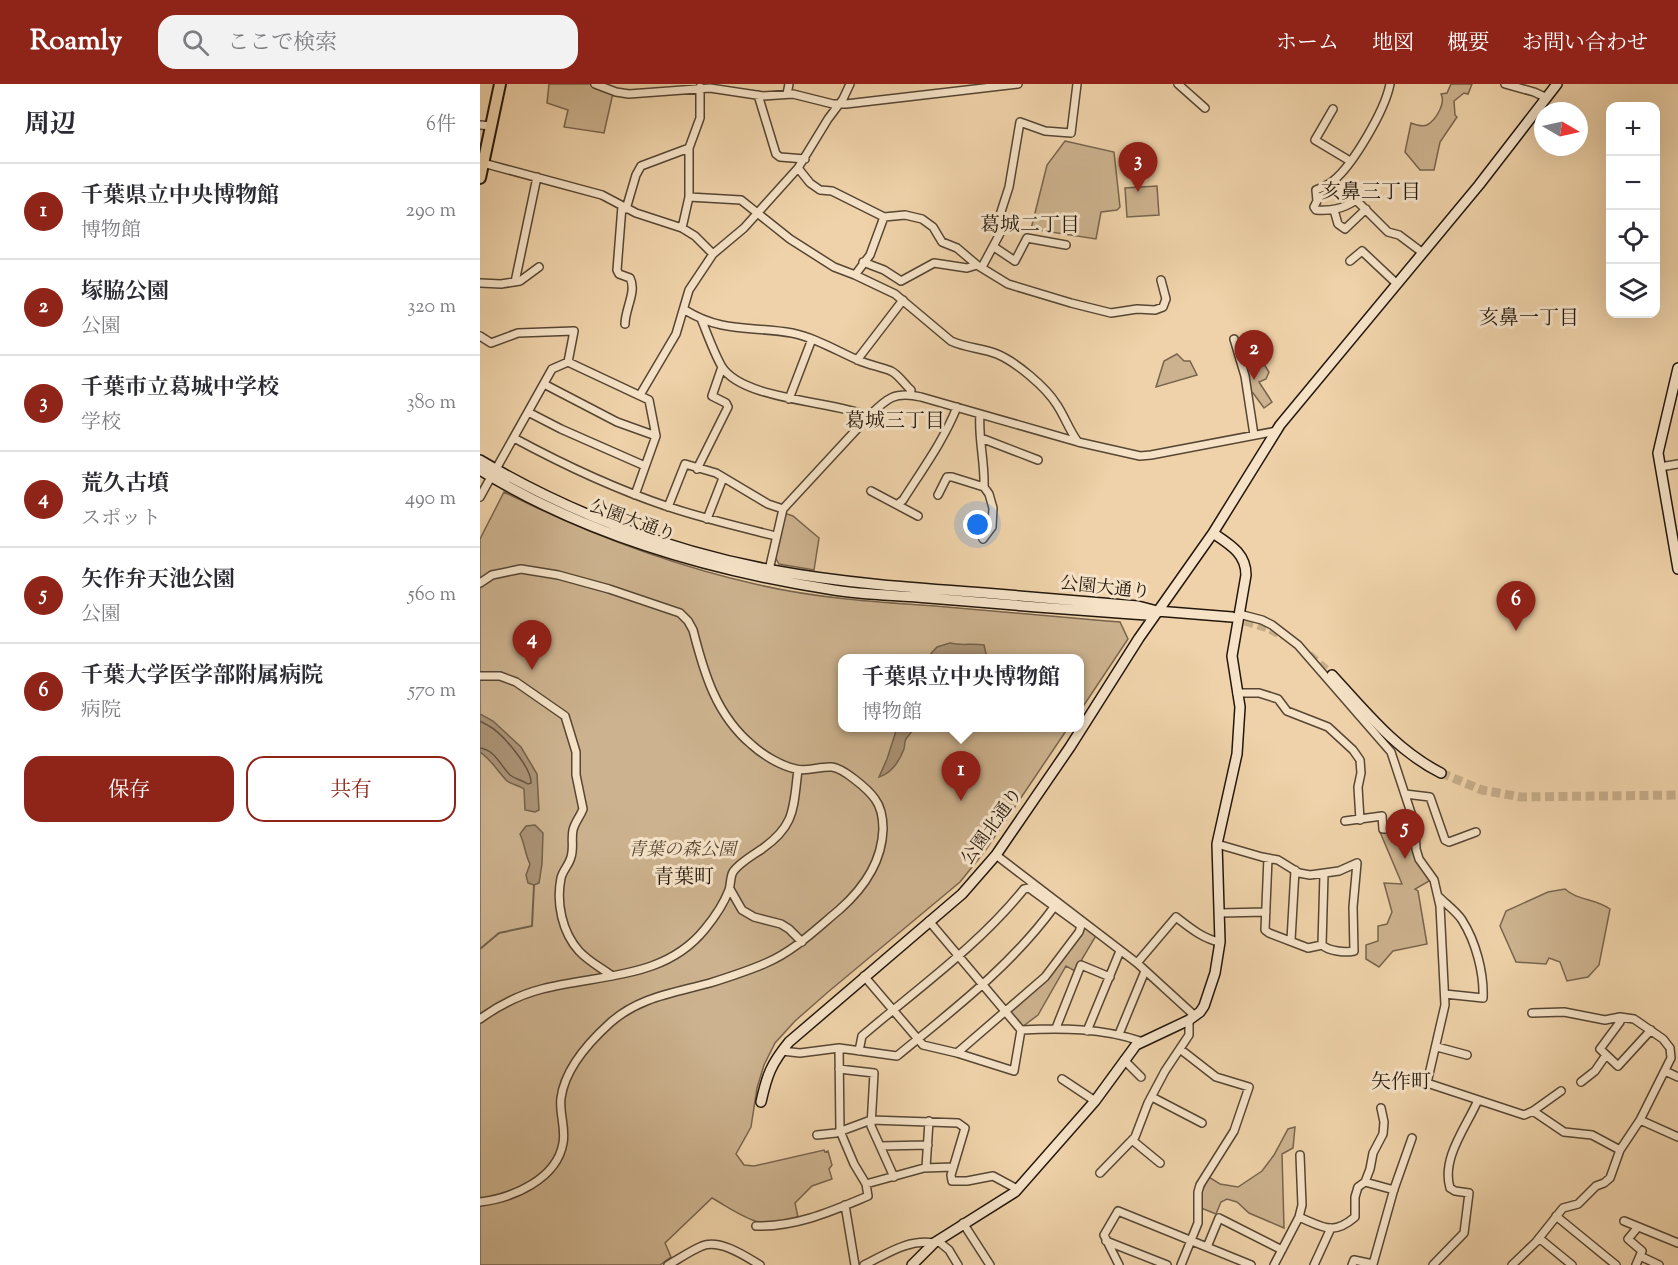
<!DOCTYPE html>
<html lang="ja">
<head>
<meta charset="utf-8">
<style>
	:root { --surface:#fff; --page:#f2f2f3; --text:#2b2b33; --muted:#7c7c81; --line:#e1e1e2; --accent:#8f2418 }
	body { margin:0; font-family:"Sorts Mill Goudy","Noto Serif JP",serif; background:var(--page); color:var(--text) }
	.controls { position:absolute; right:18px; top:18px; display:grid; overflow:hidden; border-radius:12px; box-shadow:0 6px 24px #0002 }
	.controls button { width:54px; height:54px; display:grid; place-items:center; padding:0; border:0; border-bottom:2px solid var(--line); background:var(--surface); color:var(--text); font:30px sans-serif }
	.compass { position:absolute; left:1054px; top:18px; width:54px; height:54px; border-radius:50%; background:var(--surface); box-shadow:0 6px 24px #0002; rotate:99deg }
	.you { position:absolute; left:498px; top:441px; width:21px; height:21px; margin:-15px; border:4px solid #fff; border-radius:50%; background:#1a73e8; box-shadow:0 0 0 9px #1a73e833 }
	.badge { display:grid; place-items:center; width:39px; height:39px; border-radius:50%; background:var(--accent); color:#fff; font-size:20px; font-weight:700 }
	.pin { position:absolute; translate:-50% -50px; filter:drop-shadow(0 2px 3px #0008) }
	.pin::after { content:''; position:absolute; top:32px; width:21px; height:18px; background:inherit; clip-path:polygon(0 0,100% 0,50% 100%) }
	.popup { position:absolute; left:358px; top:570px; width:246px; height:78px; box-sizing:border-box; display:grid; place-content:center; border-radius:12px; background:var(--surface); filter:drop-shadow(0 2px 4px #0005); font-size:20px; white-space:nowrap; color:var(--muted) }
	.popup b { font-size:22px; color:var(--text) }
	.popup::after { content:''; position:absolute; left:50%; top:100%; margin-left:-12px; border:12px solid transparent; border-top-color:var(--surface) }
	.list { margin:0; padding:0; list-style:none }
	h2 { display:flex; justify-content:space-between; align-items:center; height:78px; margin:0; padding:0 24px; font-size:26px }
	h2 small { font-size:20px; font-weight:400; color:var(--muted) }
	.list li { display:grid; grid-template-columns:39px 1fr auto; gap:18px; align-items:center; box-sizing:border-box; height:96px; padding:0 24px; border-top:2px solid var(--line) }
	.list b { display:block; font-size:22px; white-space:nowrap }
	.list p { margin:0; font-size:20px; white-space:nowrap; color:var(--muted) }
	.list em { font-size:20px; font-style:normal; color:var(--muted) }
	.actions { display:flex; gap:12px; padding:18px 24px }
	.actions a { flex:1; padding:14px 0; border:2px solid var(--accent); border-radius:18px; text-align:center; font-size:21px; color:var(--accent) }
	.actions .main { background:var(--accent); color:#fff }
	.icon { flex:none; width:33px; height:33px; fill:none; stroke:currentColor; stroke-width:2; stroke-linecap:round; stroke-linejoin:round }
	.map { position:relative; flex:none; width:1198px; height:1181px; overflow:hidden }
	header { display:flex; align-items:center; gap:36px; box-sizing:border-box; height:84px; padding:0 30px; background:var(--accent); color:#fff }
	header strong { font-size:28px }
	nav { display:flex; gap:33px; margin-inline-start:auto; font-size:21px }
	.search { width:420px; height:54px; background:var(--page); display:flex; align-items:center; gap:15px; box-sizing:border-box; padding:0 21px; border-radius:18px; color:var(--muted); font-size:22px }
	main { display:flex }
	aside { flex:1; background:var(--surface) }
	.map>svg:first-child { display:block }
	.green { fill:#ccb28e; stroke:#78644d; stroke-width:1.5 }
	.water { fill:#aa9274; stroke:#74614a; stroke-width:1.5 }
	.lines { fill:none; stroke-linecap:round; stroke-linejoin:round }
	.shore { stroke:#665440; stroke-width:1.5 }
	.stream { stroke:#74614a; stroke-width:2 }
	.secondary-tunnel { stroke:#c6ad8a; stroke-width:9; stroke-dasharray:9 4.5; stroke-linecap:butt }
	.street-casing { stroke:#564633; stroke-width:10 }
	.secondary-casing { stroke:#23170c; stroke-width:12 }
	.primary-casing { stroke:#23170c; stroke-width:14 }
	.street { stroke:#f5e2c7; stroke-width:7 }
	.secondary { stroke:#f5e2c7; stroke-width:9 }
	.primary { stroke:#efd2a9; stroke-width:10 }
	.labels { text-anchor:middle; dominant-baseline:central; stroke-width:6; stroke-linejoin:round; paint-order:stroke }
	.street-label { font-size:18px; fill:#23170c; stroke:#f5e2c7 }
	.park-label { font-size:18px; font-style:italic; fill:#564633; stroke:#f5e2c7 }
	.neighbourhood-label { font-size:20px; fill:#23170c; stroke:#f5e2c7 }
</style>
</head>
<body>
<header>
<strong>Roamly</strong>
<div class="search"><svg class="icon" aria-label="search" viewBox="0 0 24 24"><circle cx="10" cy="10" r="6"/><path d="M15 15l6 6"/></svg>ここで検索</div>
<nav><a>ホーム</a><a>地図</a><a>概要</a><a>お問い合わせ</a></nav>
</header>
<main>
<aside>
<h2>周辺<small>6件</small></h2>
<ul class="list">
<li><span class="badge">1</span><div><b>千葉県立中央博物館</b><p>博物館</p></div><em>290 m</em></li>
<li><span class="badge">2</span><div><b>塚脇公園</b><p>公園</p></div><em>320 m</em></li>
<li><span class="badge">3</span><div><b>千葉市立葛城中学校</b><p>学校</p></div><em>380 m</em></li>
<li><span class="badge">4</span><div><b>荒久古墳</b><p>スポット</p></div><em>490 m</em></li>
<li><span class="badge">5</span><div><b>矢作弁天池公園</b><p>公園</p></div><em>560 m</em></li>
<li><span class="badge">6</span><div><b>千葉大学医学部附属病院</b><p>病院</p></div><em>570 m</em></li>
</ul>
<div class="actions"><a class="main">保存</a><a>共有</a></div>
</aside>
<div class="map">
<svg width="1198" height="1181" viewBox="0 0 1198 1181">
	<rect width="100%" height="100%" fill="#efd2a9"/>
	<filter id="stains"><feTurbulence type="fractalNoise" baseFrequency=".00333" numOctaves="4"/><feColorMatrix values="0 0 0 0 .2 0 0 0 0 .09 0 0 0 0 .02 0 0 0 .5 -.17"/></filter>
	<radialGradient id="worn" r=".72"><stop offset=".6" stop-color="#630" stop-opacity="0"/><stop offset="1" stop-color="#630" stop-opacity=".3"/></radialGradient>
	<path class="green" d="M69,0H111L133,9L124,49L84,43L88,26L67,19Z
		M971,0H992L988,10L984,9L974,17L975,31L977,33L960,58L954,86H940L925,68L931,39C936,41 942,43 947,41C956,36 966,19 961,10L967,9Z
		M585,57L634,68L640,123L637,126L621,128L616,155L551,145L567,81Z
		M677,102L679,131L647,133L645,104Z
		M769,266L784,280L789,288L786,295L779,298L792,318L784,324L773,309L768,308L760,268Z
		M697,270L704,277H710L717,291L676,303L684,277Z
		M24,408C104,448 187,480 275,500C334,514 394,518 455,522C516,527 578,533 640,538L648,555L600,627V574H362V644H588L505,767L480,798L348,908L315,937L295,959L284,981L277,1004L271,1043L256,1070L264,1081L274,1082L344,1066L345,1068L348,1067L352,1081L349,1085L352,1095L332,1102L315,1119L318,1133C283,1150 262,1131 232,1114L185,1159L191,1173L180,1181H0V455Z
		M304,429L313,432L339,454L334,486L299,480L295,473Z
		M900,748H923L934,752L935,767L951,796L935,805L938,807L947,860L913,867L899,883L886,875V861L898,857V842L907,840L912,828L904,799L922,800Z
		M1085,805C1098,817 1115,814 1130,825L1119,881L1108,893L1087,897L1080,878L1069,874L1066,880L1036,878L1020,842L1026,827L1068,808Z
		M605,842L617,850L595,887L586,882L558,931L542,943L529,928L583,874Z
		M815,1043L813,1064L802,1070L804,1144L769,1129L757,1118L747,1115L741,1118L736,1130L721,1124L722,1107L729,1093L740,1100L758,1103L782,1087L794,1071L808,1045Z"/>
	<path class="water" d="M470,559C481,562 492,559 504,561L507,574H447L457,563Z
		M0,630L13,637L41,663L57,690L59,726L55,728L45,726L44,705C39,701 32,701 27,697C17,687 12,676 0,668Z
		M417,644H433C432,650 429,650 426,655C424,658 425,662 424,665C419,678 412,689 399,693L407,675Z
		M55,741L63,749L62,780L59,799L54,801L48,799L46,791L50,780C45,770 45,761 40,750L46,742Z"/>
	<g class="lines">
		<path class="shore" d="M0,637C3,639 6,640 9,642C22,649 52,684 51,699L48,700C42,696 35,695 30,691C20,681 15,666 0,664"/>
		<path class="stream" d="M0,865L19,849L52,842L54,801"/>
		<path class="secondary-tunnel" d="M752,533L788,544L803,552
			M829,571L852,591
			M961,689L1002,706L1041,713L1198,711"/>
		<g class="street-casing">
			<path id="street" d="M115,0L136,8L149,10L230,4L283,12L313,10L353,20H366L538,0
				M698,0L725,24
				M910,0C905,26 873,81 853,97C848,101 841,104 836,106L837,117L834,123L836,126C851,127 863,125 876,116L908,148L919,151L943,169
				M1025,0L1054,8L1067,14
				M307,10L309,0
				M278,11L296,70L300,73L325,75
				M853,25L835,56L870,77
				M0,41L12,42
				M3,79L122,111L156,129L202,144L215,152L233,170
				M318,84L330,99L340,106L352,107L404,133L425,131L442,135L453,143L462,158L477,164L497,181L528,200L591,219L631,229L657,225L675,226L683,223L686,215L681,196
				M209,113L261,116L310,155L354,183L375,191
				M142,122L137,186L139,190L150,194C157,207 145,225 145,240
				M146,125L156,91L161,82L209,64L220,34V3
				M854,126L858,140L865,145L886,125
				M404,133L390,171L375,191L415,210L471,257C486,264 502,264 517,270C536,278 566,303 577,321C585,333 589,346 598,358
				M202,144L209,113V64
				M514,163L535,177L547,154L586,161
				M870,177L882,167L917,200
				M383,178L404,186L421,197L454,179L487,184L497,181
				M502,183L524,142L518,137L529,103L540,38L565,47L591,49L597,0
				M35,198L57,93
				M0,199L21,200L40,197L59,183
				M205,226C242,249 271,242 312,249C336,254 357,267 380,277C390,281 401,283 411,287C418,290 425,301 431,306L430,310
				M222,237C228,252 234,269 242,283C263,316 353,317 389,332
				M0,252L11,259L38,249L94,247L88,278
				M754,255L765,292L774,351
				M377,276L423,216
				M64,300L137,338L176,352
				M160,311L196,250L209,206L233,170L264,144L318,84L348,35L363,15L370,0
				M309,315L332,255
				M48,328L81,345L165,382
				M500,330C498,354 505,378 504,403
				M34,354C84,381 135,405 189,423C225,435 260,443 296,452
				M501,354L558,376
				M1180,383L1198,380
				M16,385L72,285L88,278L169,316L176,352L155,411
				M217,385L248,323L246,319L232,312L242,283
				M391,407L438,432
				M458,411L467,393H472L504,403L509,410L513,424L512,443L503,455
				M0,413L11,393
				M418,420L423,416C442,386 464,356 477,323
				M188,423L205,380L236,389L288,420L303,425
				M227,435L243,394
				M289,486L303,425L389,332C407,314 415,307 441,313L598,358L660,372L671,371L797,347
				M0,499L12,491L41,485L78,491L129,505L200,529L208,537L213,546C224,589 236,631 272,661C283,671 301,682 316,685C327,688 340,682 352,683C363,684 388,705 395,715C401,723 403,735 403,745C402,778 383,805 359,826C335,846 314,867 286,879C268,887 249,893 230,899C194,909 159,913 130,939C109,958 85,984 81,1014C79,1029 86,1044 83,1059C77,1095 33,1114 0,1118
				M759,530L782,536L792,541L818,561L911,668L935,741L936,765L939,775L954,796L960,822L965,921L947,999L1044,1031L1053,1027L1081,1007
				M0,592H20L36,598L85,632L96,668V691L103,725C100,733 95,738 93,746C91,755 94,764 91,773C89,781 83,786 81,794C76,819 82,848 99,867C109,878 122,884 132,892
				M757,609H779L798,615L807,627L848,643L873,666L880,676L881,689L878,703L880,736
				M925,710L950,713L965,756L969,758L996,748
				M865,737L902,732L903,745H919L935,749
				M737,760L782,773L798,776L819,789L830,791L859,787L877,779L873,823L874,867C865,869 849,867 842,861L844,790
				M516,771L657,879L715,932
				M788,774L785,846L789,849L828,864L842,861
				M250,805L262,826L274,833L301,840L309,845L322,858
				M959,813C966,820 977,828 982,836C996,858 1004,889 1003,914L965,910
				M740,829L786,828
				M811,856L815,786
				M657,879L696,833C709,843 723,855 740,858
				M384,892L443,961L477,969L534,987L541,946L449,837
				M1140,933V938L1120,965L1138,982L1171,946
				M0,935C19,921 39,911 62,905C119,890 184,896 225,845C234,834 244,819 249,806C251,800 250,793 253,788C259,779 273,771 282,765C316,741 313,724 318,686
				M576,944L601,881L630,893
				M541,946C581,944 622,944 660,957
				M607,947L640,867
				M639,950L665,887
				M957,963L987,971
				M700,965L736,993L769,1003L754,1047L720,1101L718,1108V1139L701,1181
				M302,967L320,969L359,964L417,972C473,926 531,882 574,823
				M379,967L382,952C437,905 498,862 544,805L549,804L601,842L599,848L565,893L477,969
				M644,976L661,993
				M359,985L394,989L391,1042L414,1093
				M1185,987L1198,993
				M582,995L615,1017
				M1101,998L1115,987L1126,971
				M672,1013L722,1039
				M1053,1027L1084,1048L1112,1051L1140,1066
				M1160,1036L1198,1053
				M337,1051L356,1049L391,1036L478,1039L485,1044L471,1091L472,1097H487L513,1092L537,1105
				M652,1056L680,1079
				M400,1062L448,1061
				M820,1071L822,1121L819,1133C843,1143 853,1152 875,1133V1113L878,1103L885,1098L890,1085L893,1069L903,1050L904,1038L901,1024
				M446,1084L449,1037
				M620,1089L655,1053L668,1019L685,987L709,951V936
				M885,1098L914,1106
				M386,1100L444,1084L473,1083
				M365,1121L375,1181
				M1076,1132L1136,1181
				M1144,1137L1198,1159
				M483,1139L510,1181
				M276,1142C317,1143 352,1127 388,1112L386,1100L374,1080L360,1047L359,964
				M1059,1154L1092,1181
				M458,1157L469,1166L478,1181
				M626,1157L687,1181
				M727,1163L739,1134L802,1166
				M1160,1172L1179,1181
				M188,1181C199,1175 210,1167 222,1162C240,1155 265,1172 280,1181
				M384,1181C407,1170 427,1155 454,1159
				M639,1181L624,1151L638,1127L771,1181
				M794,1181L819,1133
				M834,1181L851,1144
				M872,1181L874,1176L893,1180L914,1105L932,1054
				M953,1181L984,1149L989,1109L975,1107L970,1104C961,1074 987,1042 998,1016
				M1032,1181L1056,1158L1083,1124L1098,1120L1116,1102L1124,1099L1130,1094L1140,1066L1160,1036L1191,974L1190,964L1183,955L1154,935L1140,933L1125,936L1084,928L1052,929
				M1156,1181L1162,1167L1148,1155L1158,1143"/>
		</g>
		<g class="secondary-casing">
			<path id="secondary" d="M1198,284L1178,369L1198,485
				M0,376C89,429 190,467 292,486C362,499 433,504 504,509C555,513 606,518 658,522L677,527L752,533
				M0,386C107,452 231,487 354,506C385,511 417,511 449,514C517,520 584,525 652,530L667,531L677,527
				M852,591C885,627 917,667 961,689
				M281,1018C287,991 291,980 309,958L482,810L516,771L590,663L659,554L733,449L800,341L999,101L1077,0
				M432,1181L454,1159L535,1108L615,1017L656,961L709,936L720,928L724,922L735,889L740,858L737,760L757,670L760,623L752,572L766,491C766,469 749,460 733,449"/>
		</g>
		<g class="primary-casing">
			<path id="primary" d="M0,94L20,0"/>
		</g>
		<use href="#street" class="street"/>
		<use href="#secondary" class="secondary"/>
		<use href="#primary" class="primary"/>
	</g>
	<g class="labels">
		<g class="street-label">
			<text transform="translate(152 438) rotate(20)">公園大通り</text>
			<text transform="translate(625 505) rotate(6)">公園大通り</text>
			<text transform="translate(513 743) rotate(-54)">公園北通り</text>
		</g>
		<g class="park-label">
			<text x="202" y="767">青葉の森公園</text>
		</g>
		<g class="neighbourhood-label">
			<text x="891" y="109">亥鼻三丁目</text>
			<text x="550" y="142">葛城二丁目</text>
			<text x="1049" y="235">亥鼻一丁目</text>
			<text x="415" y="338">葛城三丁目</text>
			<text x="204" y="794">青葉町</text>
			<text x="921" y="999">矢作町</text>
		</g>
	</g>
	<rect width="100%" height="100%" filter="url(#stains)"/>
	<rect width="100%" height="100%" fill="url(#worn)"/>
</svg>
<div class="controls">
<button>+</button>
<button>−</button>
<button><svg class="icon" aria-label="locate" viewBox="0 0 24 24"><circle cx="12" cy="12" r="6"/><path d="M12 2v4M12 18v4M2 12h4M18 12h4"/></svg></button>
<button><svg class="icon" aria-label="layers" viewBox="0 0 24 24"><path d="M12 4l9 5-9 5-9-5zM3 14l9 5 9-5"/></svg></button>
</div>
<svg class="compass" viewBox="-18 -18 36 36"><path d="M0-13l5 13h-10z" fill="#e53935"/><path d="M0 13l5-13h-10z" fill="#7c7c81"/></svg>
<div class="you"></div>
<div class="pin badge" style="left:481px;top:717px">1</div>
<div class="popup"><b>千葉県立中央博物館</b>博物館</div>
<div class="pin badge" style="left:774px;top:296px">2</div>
<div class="pin badge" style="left:658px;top:108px">3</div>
<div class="pin badge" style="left:52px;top:586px">4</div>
<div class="pin badge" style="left:925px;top:775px">5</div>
<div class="pin badge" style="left:1036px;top:547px">6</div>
</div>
</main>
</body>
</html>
